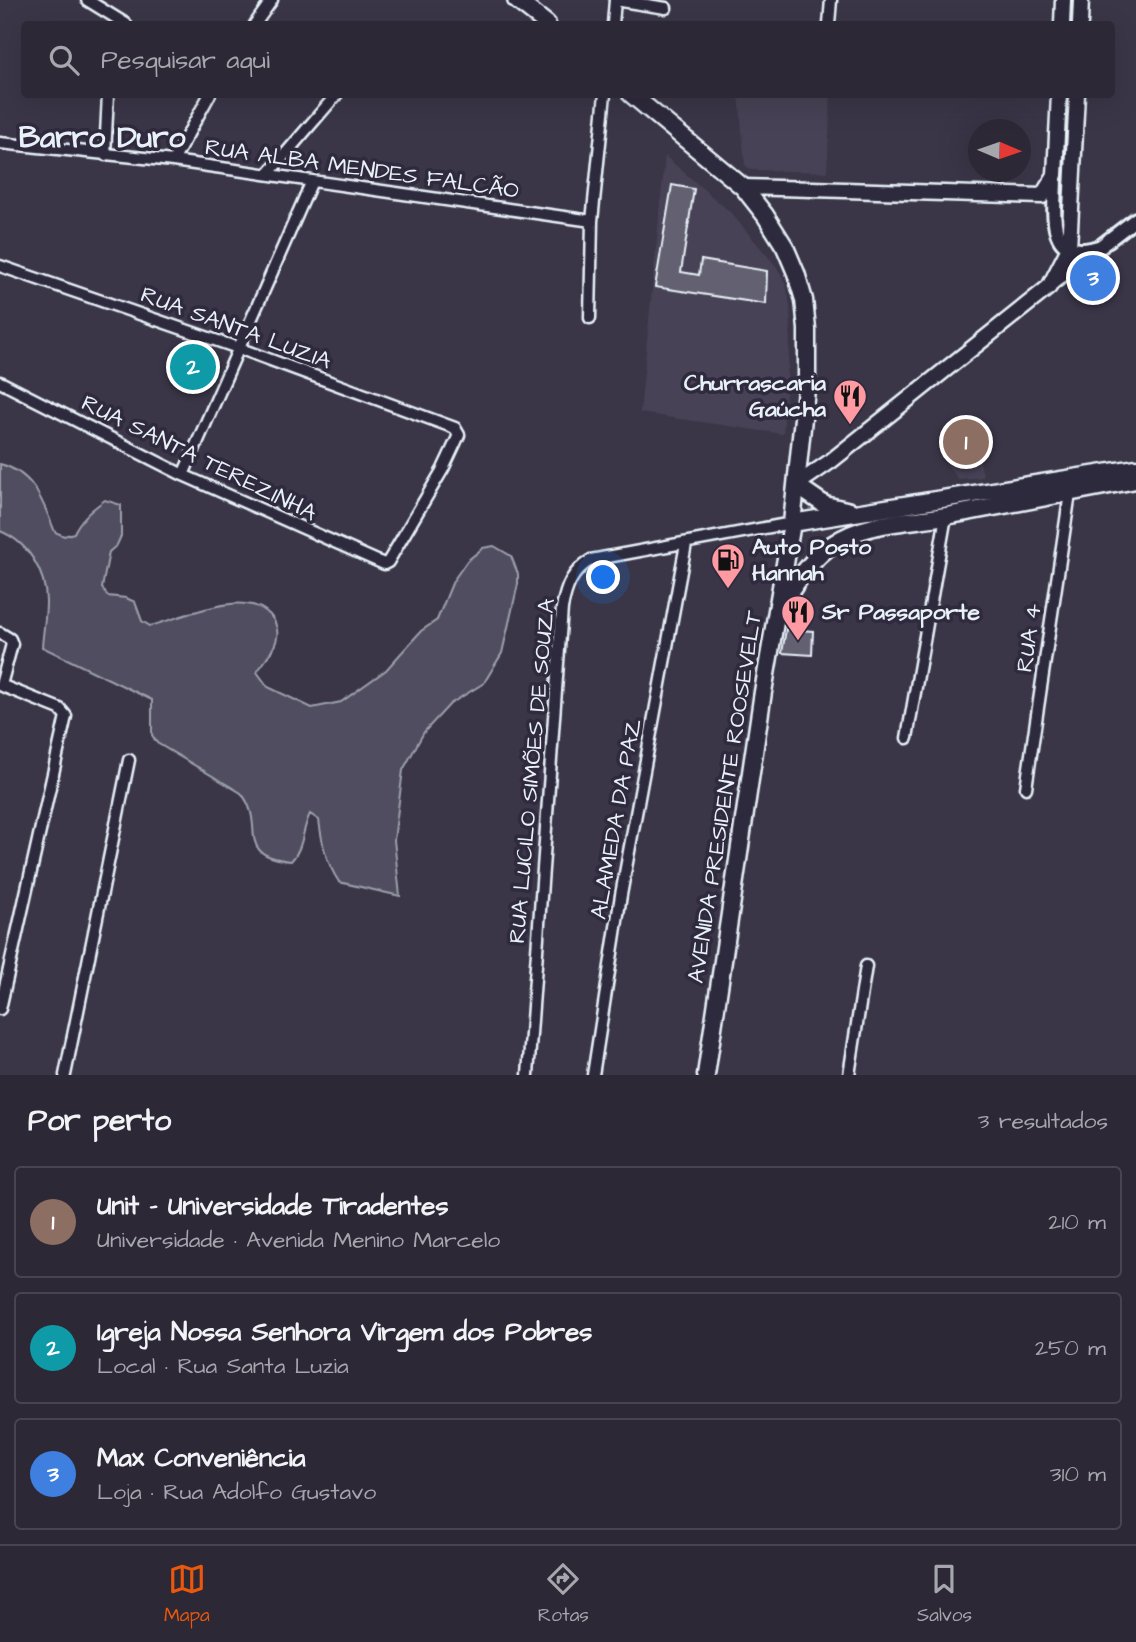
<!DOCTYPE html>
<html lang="pt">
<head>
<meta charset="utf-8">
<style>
	:root { --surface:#2c2836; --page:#383442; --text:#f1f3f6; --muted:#a6a6ad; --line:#484451; --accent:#ea580c }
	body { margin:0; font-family:"Architects Daughter",sans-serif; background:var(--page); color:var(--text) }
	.compass { position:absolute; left:968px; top:119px; width:63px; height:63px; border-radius:50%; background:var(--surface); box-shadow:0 7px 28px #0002; rotate:92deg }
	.you { position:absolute; left:604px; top:578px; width:24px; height:24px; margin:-18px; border:5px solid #fff; border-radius:50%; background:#1a73e8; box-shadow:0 0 0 10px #1a73e833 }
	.badge { display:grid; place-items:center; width:46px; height:46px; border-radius:50%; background:var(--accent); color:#fff; font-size:23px; font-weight:700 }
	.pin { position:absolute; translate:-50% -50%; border:4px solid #fff; box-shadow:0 2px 7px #0006 }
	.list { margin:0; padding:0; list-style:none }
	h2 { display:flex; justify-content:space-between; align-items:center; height:91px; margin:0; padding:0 28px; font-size:30px }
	h2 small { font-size:23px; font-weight:400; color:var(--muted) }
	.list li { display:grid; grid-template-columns:46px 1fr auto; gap:21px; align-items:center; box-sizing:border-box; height:112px; margin:0 14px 14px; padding:0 14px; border:2px solid var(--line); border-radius:7px }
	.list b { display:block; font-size:26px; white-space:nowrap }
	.list p { margin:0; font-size:23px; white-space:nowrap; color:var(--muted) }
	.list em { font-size:23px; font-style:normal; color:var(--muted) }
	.icon { flex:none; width:38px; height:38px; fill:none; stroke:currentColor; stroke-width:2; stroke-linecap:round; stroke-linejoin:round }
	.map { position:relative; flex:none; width:1136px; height:1075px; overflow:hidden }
	.search { position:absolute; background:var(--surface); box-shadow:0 7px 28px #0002; left:21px; right:21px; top:21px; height:77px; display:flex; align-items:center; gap:18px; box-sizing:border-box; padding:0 24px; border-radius:7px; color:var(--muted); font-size:26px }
	.sheet { height:469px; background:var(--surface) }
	nav { display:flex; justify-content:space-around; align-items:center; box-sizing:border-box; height:98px; border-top:2px solid var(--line); background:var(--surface); font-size:19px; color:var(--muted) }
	nav a { display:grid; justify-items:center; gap:4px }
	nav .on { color:var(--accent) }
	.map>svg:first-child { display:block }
	.built { fill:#464354 }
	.green { fill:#504e5f; stroke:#9ca0ac; stroke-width:2 }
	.building { fill:#636171; stroke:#e8f1f8; stroke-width:2 }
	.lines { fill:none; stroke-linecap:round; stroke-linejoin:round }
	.minor-casing { stroke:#e8f1f8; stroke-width:15 }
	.tertiary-casing { stroke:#e8f1f8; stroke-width:18 }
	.secondary-casing { stroke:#e8f1f8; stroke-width:19 }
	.primary-casing { stroke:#e8f1f8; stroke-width:21 }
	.minor { stroke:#2f2a3d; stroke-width:10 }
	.tertiary { stroke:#2f2a3d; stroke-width:12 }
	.secondary { stroke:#2f2a3d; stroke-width:14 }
	.primary { stroke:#2f2a3d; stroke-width:16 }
	.labels { text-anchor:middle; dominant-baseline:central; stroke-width:7; stroke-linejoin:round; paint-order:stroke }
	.street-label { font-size:23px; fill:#e8f1f8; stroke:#2f2a3d }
	.poi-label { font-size:23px; font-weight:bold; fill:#e8f1f8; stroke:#2f2a3d; text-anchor:start }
	.district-label { font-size:30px; font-weight:bold; fill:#e8f1f8; stroke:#2f2a3d }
</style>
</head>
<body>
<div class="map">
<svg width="1136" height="1075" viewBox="0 0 1136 1075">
	<rect width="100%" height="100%" fill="#3a3648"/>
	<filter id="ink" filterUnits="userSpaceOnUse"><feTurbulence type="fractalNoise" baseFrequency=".0143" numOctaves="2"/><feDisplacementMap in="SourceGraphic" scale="14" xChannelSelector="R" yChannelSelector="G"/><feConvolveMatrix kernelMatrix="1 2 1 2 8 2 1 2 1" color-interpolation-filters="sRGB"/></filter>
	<g filter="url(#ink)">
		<path class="built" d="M739,95H831L827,172L750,170L745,165Z
			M665,156L730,212L777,267L786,284L790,305L791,325L783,434L640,413Z
			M974,428L983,477L958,479L939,455Z"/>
		<path class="green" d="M1064,95H1073L1065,228L1058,227Z
			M0,464C35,473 43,503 55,532L64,536L74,533C80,519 92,509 105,500L121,505V536L117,545L109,552L102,588L108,596L126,598L135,602L142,621L150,626C181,618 245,587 270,615C288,636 269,655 257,672L268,687L312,708L341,702L386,670L421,631L437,620L453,581L467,561L483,548L494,546L511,556L518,574V584L502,653L484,683L450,704L424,732L403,770L394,840L400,896L339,882C326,862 322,844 319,820L310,814C302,829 304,848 291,861C232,855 268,826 241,793L157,743L152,735V700L42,647C43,632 46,617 46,602C46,572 28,542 0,531Z"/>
		<path class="building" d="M672,185L694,189L681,272L699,275L701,260L767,271L766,304L655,287Z
			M189,347L208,355L196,386L178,379Z
			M786,629L813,631L812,655L782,653Z"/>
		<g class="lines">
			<g class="minor-casing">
				<path id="minor" d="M87,0L126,24
					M615,0L666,8
					M255,24L272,0
					M613,24L615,0
					M829,24L831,0
					M0,143L173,161L592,221
					M105,155L108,94
					M173,161L210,94
					M268,174L337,94
					M0,266L238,348L455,428L459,435L443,469L388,562L384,564L183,475L0,382
					M590,318L592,221L605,94
					M183,475L312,181
					M0,633L10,639L12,644L1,685
					M0,685L60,709L66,716L0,1009
					M907,738L946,516
					M1026,788L1070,493
					M65,1075L129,760
					M528,1075L562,608C566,587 572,571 591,560L792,523
					M593,1075L621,895L686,544
					M849,1075L866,966"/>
			</g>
			<g class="tertiary-casing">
				<path id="tertiary" d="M1055,175C1055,213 1044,265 1102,246
					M1050,285L1136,219"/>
			</g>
			<g class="secondary-casing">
				<path id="secondary" d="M1062,24L1063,0
					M1080,24L1081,0
					M743,187L1042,196L1055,175L1059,94
					M796,485L831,461L1049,287L1069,248L1077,94"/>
			</g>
			<g class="primary-casing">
				<path id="primary" d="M516,0L547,24
					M631,94L743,187L765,215L785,247L796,273L804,300L807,329V380L792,523L763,692L706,1075
					M796,485L825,505L850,511
					M792,523L1136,468
					M782,605C795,583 811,559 833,544C865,522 909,522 946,516C1010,504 1073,492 1136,480"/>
			</g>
			<use href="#minor" class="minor"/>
			<use href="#tertiary" class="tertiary"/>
			<use href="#secondary" class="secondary"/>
			<use href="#primary" class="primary"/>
		</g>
	</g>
	<defs>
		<g id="restaurant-pin" transform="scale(1.75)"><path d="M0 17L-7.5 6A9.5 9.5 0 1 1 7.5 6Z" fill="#ff9aa2" stroke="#2f2a3d"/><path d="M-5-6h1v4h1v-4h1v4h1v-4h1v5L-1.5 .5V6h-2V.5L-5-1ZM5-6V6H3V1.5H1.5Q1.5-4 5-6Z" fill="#111"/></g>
		<g id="fuel-pin" transform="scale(1.75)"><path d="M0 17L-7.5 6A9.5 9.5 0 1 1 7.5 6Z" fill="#ff9aa2" stroke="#2f2a3d"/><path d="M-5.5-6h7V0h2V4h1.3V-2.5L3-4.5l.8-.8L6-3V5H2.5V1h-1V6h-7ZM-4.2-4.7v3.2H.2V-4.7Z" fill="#111"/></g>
	</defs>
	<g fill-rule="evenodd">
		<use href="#restaurant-pin" x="850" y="396"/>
		<use href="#fuel-pin" x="728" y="560"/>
		<use href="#restaurant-pin" x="798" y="612"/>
	</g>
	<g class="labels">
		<g class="street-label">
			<text transform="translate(362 169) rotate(8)">RUA ALBA MENDES FALCÃO</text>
			<text transform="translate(236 328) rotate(20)">RUA SANTA LUZIA</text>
			<text transform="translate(199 458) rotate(26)">RUA SANTA TEREZINHA</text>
			<text transform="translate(1029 638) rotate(-82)">RUA 4</text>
			<text transform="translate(532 771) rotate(-85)">RUA LUCILO SIMÕES DE SOUZA</text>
			<text transform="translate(725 797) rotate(-81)">AVENIDA PRESIDENTE ROOSEVELT</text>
			<text transform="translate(616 819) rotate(-80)">ALAMEDA DA PAZ</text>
		</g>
		<g class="poi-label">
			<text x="826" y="383" text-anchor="end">Churrascaria<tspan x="826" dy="26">Gaúcha</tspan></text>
			<text x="752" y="547">Auto Posto<tspan x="752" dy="26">Hannah</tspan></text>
			<text x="822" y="612">Sr Passaporte</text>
		</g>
		<g class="district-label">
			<text x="102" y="138">Barro Duro</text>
		</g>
	</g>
</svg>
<svg class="compass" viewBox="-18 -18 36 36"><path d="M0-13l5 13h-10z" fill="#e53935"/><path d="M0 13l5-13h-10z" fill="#a6a6ad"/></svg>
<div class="you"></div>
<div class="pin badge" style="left:966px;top:442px;background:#8d6e63">1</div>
<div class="pin badge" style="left:193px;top:367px;background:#0f9aa8">2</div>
<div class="pin badge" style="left:1093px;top:278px;background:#3f7fe0">3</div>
<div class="search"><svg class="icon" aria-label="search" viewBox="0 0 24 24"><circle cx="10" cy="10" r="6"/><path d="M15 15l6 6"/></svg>Pesquisar aqui</div>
</div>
<section class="sheet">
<h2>Por perto<small>3 resultados</small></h2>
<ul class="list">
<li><span class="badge" style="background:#8d6e63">1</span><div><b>Unit - Universidade Tiradentes</b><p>Universidade · Avenida Menino Marcelo</p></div><em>210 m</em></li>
<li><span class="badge" style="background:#0f9aa8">2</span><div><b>Igreja Nossa Senhora Virgem dos Pobres</b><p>Local · Rua Santa Luzia</p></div><em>250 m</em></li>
<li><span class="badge" style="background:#3f7fe0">3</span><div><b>Max Conveniência</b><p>Loja · Rua Adolfo Gustavo</p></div><em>310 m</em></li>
</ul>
</section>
<nav>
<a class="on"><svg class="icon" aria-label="map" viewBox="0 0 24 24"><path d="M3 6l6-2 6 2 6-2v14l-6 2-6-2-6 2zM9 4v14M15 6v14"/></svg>Mapa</a>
<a><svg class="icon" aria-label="directions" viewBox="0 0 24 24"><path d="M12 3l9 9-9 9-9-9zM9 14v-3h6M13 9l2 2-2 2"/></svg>Rotas</a>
<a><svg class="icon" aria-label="saved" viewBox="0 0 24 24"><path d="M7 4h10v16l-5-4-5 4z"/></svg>Salvos</a>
</nav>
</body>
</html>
